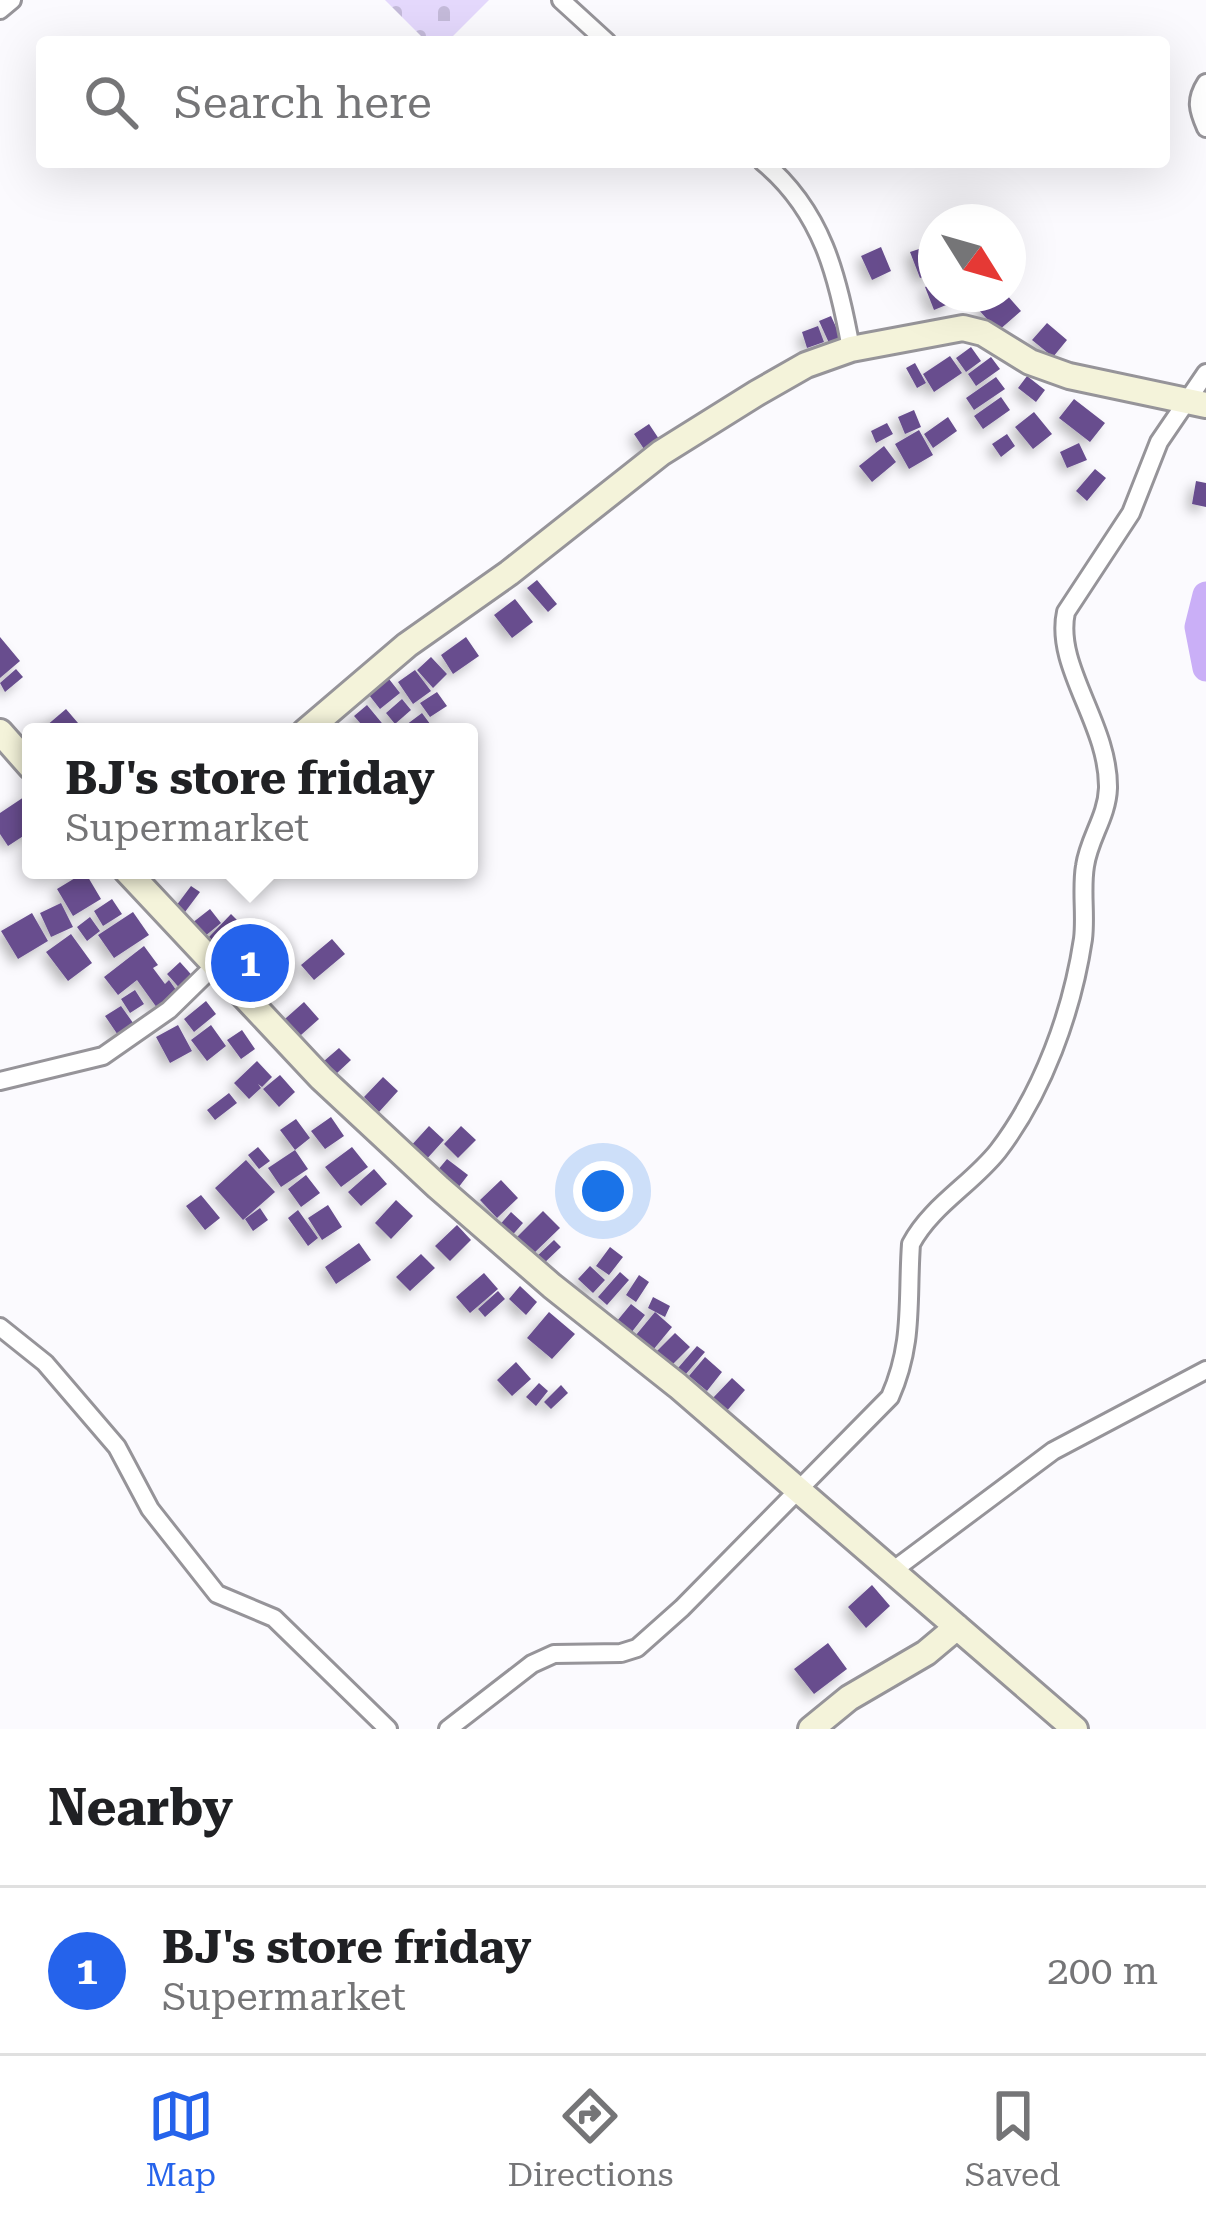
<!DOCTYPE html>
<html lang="en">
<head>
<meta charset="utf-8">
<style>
	:root { --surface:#fff; --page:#f2f2f2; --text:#202124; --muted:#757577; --line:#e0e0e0; --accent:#2563eb }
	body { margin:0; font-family:"Roboto Serif",serif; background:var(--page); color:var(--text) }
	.compass { position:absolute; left:918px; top:204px; width:108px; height:108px; border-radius:50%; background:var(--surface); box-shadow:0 12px 48px #0002; rotate:127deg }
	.you { position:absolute; left:603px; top:1191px; width:42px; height:42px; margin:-30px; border:9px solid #fff; border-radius:50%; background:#1a73e8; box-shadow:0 0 0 18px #1a73e833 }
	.badge { display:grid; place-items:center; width:78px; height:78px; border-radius:50%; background:var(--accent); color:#fff; font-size:39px; font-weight:700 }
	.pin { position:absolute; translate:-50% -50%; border:6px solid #fff; box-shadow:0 3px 12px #0006 }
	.popup { position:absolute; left:22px; top:723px; width:456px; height:156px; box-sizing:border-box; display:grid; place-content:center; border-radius:12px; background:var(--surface); filter:drop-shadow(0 3px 9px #0005); font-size:39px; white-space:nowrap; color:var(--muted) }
	.popup b { font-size:45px; color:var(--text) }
	.popup::after { content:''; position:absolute; left:50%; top:100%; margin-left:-24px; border:24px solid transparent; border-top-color:var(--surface) }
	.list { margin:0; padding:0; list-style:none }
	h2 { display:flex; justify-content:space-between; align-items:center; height:156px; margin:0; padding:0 48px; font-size:51px }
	h2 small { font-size:39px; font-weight:400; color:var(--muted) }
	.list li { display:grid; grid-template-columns:78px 1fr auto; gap:36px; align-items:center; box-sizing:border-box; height:168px; padding:0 48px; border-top:3px solid var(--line) }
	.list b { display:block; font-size:45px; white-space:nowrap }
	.list p { margin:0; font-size:39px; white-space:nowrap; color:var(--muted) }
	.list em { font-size:39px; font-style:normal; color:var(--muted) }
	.icon { flex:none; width:66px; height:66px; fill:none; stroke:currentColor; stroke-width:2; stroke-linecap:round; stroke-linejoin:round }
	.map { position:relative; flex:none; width:1206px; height:1729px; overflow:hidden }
	.search { position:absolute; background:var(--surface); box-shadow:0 12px 48px #0002; left:36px; right:36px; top:36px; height:132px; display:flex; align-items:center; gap:30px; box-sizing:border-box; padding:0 42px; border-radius:12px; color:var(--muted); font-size:45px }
	.sheet { height:324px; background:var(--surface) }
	nav { display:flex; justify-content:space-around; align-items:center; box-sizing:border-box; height:168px; border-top:3px solid var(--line); background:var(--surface); font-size:33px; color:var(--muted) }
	nav a { display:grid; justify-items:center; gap:6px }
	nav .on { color:var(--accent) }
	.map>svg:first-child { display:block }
	.cemetery { fill:url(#cemetery-stones) }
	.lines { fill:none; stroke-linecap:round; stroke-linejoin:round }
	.river { stroke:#caaff7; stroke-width:27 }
	.building { fill:#684e8e; filter:url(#shadow) }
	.street-casing { stroke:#969499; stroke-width:22 }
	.secondary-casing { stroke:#969499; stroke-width:30 }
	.street { stroke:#fff; stroke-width:16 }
	.secondary { stroke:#f4f3da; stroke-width:24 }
</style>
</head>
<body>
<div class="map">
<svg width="1206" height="1729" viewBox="0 0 1206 1729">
	<defs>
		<pattern id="cemetery-stones" width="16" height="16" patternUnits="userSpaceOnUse" patternTransform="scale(3)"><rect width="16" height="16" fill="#e4d8fc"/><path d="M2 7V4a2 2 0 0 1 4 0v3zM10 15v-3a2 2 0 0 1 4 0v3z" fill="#c4bad9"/></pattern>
		<filter id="shadow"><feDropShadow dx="-5.5" dy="5.5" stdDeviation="6" flood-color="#0004"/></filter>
	</defs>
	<rect width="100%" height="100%" fill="#fbfafe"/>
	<path class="cemetery" d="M385,0H489L447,42H427Z"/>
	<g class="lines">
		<path class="river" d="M1206,595L1198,627L1206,668"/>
	</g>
	<path class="building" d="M928,246L936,273L920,278L910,252Z
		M881,247L891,271L872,280L861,256Z
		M936,283V294H948L951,303L934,310L925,287Z
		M993,294H1006L1021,311L998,331L977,308Z
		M831,316L841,338L829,343L819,321Z
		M1047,323L1067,340L1053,357L1032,340Z
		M818,326L824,342L807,348L802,332Z
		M971,347L981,361L966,372L956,358Z
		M950,356L962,373L934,392L923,374Z
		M991,357L1000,369L976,386L968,374Z
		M915,363L926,383L917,388L906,368Z
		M1027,376L1045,390L1036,402L1018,388Z
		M996,377L1005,389L974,410L966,398Z
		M1001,397L1010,410L983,429L974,416Z
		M1074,399L1105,423L1090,442L1059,418Z
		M914,410L921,427L905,434L898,417Z
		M1034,412L1052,434L1033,449L1015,427Z
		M948,417L957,431L933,448L924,434Z
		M887,423L893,434L876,443L871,431Z
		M649,424L663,445L648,455L634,434Z
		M919,430L933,455L909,469L895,444Z
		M1007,434L1015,446L1001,457L992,444Z
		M1079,443L1087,460L1067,468L1060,452Z
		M884,446L896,462L872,482L859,466Z
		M1095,469L1106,478L1087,501L1076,491Z
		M1196,481L1206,483V507L1192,504Z
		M537,580L557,604L548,612L527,588Z
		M515,599L533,622L512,638L494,615Z
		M0,637L20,661L0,678Z
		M466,637L479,656L453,674L441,655Z
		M431,657L447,674L433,688L417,670Z
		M16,669L23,677L5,692L0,683Z
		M415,670L431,691L413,704L398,682Z
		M389,679L400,693L380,709L369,695Z
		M437,692L447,706L430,717L420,703Z
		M402,699L411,710L395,724L386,713Z
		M367,705L386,728L381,732H368L354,716Z
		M66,709L84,730L39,732Z
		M422,713L436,732H405L402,728Z
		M24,797L31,806V831L8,846L0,834V813Z
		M85,872L101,899L73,916L57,889Z
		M191,886L200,892L185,912L176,906Z
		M112,899L122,914L103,926L94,911Z
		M61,903L73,927L51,937L40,913Z
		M210,909L221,923L199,941L187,927Z
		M133,912L149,935L114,958L98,935Z
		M32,913L48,941L18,959L1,931Z
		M231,914L252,935L231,958L209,937Z
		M90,917L100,931L87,941L77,927Z
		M71,934L92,963L68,981L46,952Z
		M332,939L345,954L314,980L301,965Z
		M249,942L260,952L246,966L235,956Z
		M144,946L158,965L153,968L165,984L169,980L181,997L160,1012L137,980L118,995L104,977Z
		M180,962L197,981L184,993L167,974Z
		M135,990L144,1004L130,1013L121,999Z
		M206,1001L216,1014L194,1032L184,1019Z
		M304,1002L319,1019L292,1043L277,1026Z
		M121,1006L136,1027L120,1038L105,1016Z
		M178,1025L192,1051L170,1063L156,1037Z
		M211,1025L226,1046L207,1061L191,1040Z
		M242,1030L255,1049L241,1059L227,1040Z
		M339,1048L351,1060L336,1074L324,1061Z
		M257,1061L272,1077L262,1087L258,1084L261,1088L249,1099L234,1083Z
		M280,1075L295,1092L279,1107L263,1089Z
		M383,1077L398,1091L379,1112L364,1097Z
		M229,1093L237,1103L215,1120L207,1110Z
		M331,1117L344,1136L325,1149L311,1131Z
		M296,1119L310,1138L295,1150L280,1130Z
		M429,1126L444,1140L424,1162L409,1148Z
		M461,1126L476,1140L458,1158L444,1144Z
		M258,1147L270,1161L259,1169L248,1155Z
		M352,1147L368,1167L341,1187L325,1167Z
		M295,1150L308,1169L281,1187L268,1168Z
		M447,1159L468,1175L458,1188L437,1171Z
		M246,1160L275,1192L243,1220L215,1188Z
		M374,1169L387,1184L361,1206L348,1192Z
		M306,1175L320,1193L301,1207L288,1189Z
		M501,1180L518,1198L497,1218L480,1200Z
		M201,1195L220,1218L205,1230L186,1206Z
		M396,1200L413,1216L391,1239L375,1223Z
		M328,1205L342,1227L322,1240L308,1218Z
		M260,1208L268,1220L253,1231L245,1219Z
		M298,1210L318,1238L308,1246L288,1218Z
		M543,1211L560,1228L532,1255L516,1238Z
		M511,1212L523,1223L509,1239L497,1228Z
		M457,1225L471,1240L450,1261L435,1246Z
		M554,1240L561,1247L541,1266L534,1259Z
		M359,1243L371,1260L336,1284L325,1267Z
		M610,1247L623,1257L609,1275L596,1266Z
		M421,1254L435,1268L410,1291L396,1277Z
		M590,1266L605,1280L593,1293L578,1279Z
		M620,1272L629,1280L607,1305L598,1297Z
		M484,1273L498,1289L470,1313L456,1297Z
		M639,1275L649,1282L636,1302L626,1295Z
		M520,1286L537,1302L526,1315L509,1299Z
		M498,1291L505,1299L485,1317L478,1309Z
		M653,1297L670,1306L665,1317L648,1308Z
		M631,1304L645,1315L631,1333L617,1321Z
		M549,1312L575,1334L552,1359L527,1338Z
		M655,1312L672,1327L653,1350L636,1335Z
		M675,1333L690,1347L668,1369L653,1355Z
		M697,1346L705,1352L685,1375L678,1368Z
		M705,1357L722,1372L707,1391L689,1376Z
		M516,1362L531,1379L512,1396L497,1380Z
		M732,1378L745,1390L725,1413L711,1400Z
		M539,1383L548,1391L536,1406L526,1397Z
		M561,1385L568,1393L551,1409L544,1402Z
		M872,1585L890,1606L866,1628L848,1607Z
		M828,1643L847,1669L814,1694L794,1669Z"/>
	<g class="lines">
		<g class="street-casing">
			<path id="street" d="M561,0L607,42
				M0,10L12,0
				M1206,83C1195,100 1198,110 1206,128
				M763,162C822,211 838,276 851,349
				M0,1081L103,1056L169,1010L215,965
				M0,1327L45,1363L117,1447L150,1509L217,1594L274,1618L388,1729
				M891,1572L1053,1451L1206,1370
				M448,1729L532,1664L554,1654L621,1653L637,1648L682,1608L890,1397C914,1343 907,1301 911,1244C931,1206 972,1184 998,1151C1043,1092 1072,1012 1083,939C1086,915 1081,890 1085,866C1089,838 1107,817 1108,788C1109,724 1054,667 1066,612L1131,513L1159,442L1206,373"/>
		</g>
		<g class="secondary-casing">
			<path id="secondary" d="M0,732L31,767
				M305,732L407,645L509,573L661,453L757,393L806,365L851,349L963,328L983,333L1030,362L1069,376L1206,405
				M126,870L321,1078L438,1187L552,1286L678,1386L1075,1729
				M811,1729L849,1698L926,1653L957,1627"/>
		</g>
		<use href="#street" class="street"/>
		<use href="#secondary" class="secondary"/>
	</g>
</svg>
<svg class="compass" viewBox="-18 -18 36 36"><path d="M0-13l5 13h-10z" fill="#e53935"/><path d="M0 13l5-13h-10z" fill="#757577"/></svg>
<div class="you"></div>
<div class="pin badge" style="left:250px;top:963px">1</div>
<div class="popup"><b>BJ's store friday</b>Supermarket</div>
<div class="search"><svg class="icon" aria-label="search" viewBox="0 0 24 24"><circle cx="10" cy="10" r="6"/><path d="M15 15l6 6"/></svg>Search here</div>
</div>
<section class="sheet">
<h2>Nearby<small></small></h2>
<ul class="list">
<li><span class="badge">1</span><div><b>BJ's store friday</b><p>Supermarket</p></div><em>200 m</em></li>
</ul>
</section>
<nav>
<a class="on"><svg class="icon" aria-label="map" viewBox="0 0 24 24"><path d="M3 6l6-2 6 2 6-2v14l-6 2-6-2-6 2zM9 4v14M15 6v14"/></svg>Map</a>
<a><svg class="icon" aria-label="directions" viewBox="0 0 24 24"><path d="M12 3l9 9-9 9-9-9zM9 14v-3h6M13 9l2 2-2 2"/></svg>Directions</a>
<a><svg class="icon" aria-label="saved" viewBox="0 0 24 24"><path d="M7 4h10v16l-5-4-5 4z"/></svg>Saved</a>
</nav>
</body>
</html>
